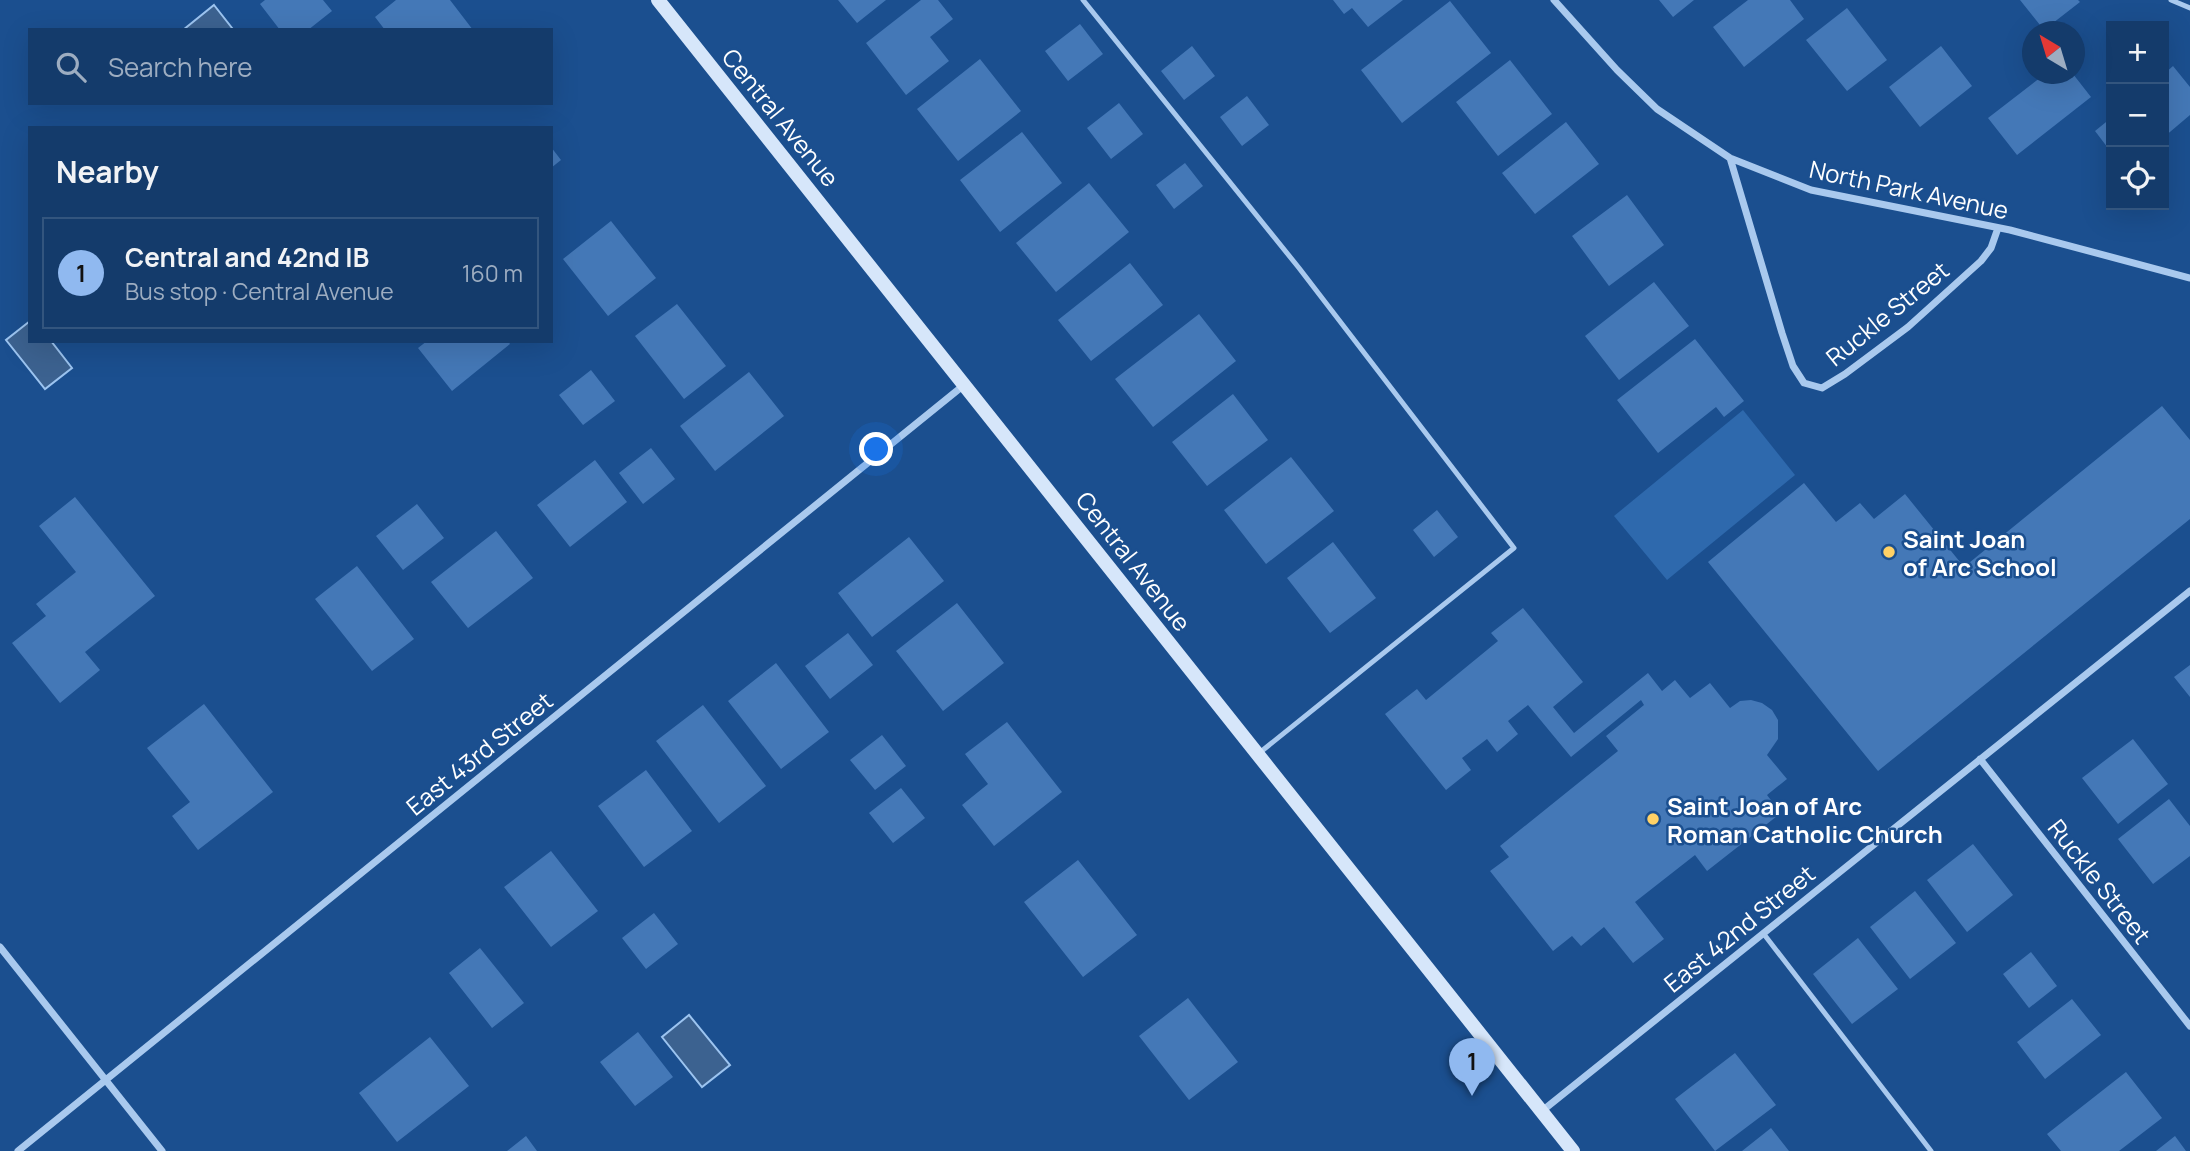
<!DOCTYPE html>
<html lang="en">
<head>
<meta charset="utf-8">
<style>
	:root { --surface:#143b6b; --page:#214673; --text:#f1f3f6; --muted:#9dadc1; --line:#33557e; --accent:#90b9f0 }
	body { margin:0; font-family:Manrope,sans-serif; background:var(--page); color:var(--text) }
	.controls { position:absolute; right:21px; top:21px; display:grid; overflow:hidden; border-radius:0px; box-shadow:0 7px 28px #0002 }
	.controls button { width:63px; height:63px; display:grid; place-items:center; padding:0; border:0; border-bottom:2px solid var(--line); background:var(--surface); color:var(--text); font:35px sans-serif }
	.compass { position:absolute; left:2022px; top:21px; width:63px; height:63px; border-radius:50%; background:var(--surface); box-shadow:0 7px 28px #0002; rotate:322deg }
	.you { position:absolute; left:877px; top:450px; width:24px; height:24px; margin:-18px; border:5px solid #fff; border-radius:50%; background:#1a73e8; box-shadow:0 0 0 10px #1a73e833 }
	.badge { display:grid; place-items:center; width:46px; height:46px; border-radius:50%; background:var(--accent); color:#111; font-size:23px; font-weight:700 }
	.pin { position:absolute; translate:-50% -58px; filter:drop-shadow(0 2px 4px #0008) }
	.pin::after { content:''; position:absolute; top:37px; width:24px; height:21px; background:inherit; clip-path:polygon(0 0,100% 0,50% 100%) }
	.list { margin:0; padding:0; list-style:none }
	h2 { display:flex; justify-content:space-between; align-items:center; height:91px; margin:0; padding:0 28px; font-size:30px }
	h2 small { font-size:23px; font-weight:400; color:var(--muted) }
	.list li { display:grid; grid-template-columns:46px 1fr auto; gap:21px; align-items:center; box-sizing:border-box; height:112px; margin:0 14px 14px; padding:0 14px; border:2px solid var(--line); border-radius:0px }
	.list b { display:block; font-size:26px; white-space:nowrap }
	.list p { margin:0; font-size:23px; white-space:nowrap; color:var(--muted) }
	.list em { font-size:23px; font-style:normal; color:var(--muted) }
	.icon { flex:none; width:38px; height:38px; fill:none; stroke:currentColor; stroke-width:2; stroke-linecap:round; stroke-linejoin:round }
	.map { position:relative; flex:none; width:2190px; height:1151px; overflow:hidden }
	.search { position:absolute; background:var(--surface); box-shadow:0 7px 28px #0002; left:28px; top:28px; width:525px; height:77px; display:flex; align-items:center; gap:18px; box-sizing:border-box; padding:0 24px; border-radius:0px; color:var(--muted); font-size:26px }
	.panel { position:absolute; background:var(--surface); box-shadow:0 7px 28px #0002; left:28px; top:126px; width:525px; height:217px; border-radius:0px }
	.map>svg:first-child { display:block }
	.green { fill:#2e69ad }
	.water { fill:#3c6290; stroke:#9cc4f0; stroke-width:2 }
	.building { fill:#4478b7 }
	.lines { fill:none; stroke-linecap:round; stroke-linejoin:round }
	.service { stroke:#a9c9ee; stroke-width:5 }
	.minor { stroke:#a9c9ee; stroke-width:7 }
	.secondary { stroke:#d6e6fa; stroke-width:14 }
	.poi-dot { fill:#ffd166; stroke:#1b4f8f; stroke-width:2.5 }
	.labels { text-anchor:middle; dominant-baseline:central; stroke-width:5; stroke-linejoin:round; paint-order:stroke }
	.street-label { font-size:24px; fill:#fff; stroke:#1b4f8f }
	.poi-label { font-size:24px; font-weight:bold; fill:#fff; stroke:#1b4f8f; text-anchor:start }
</style>
</head>
<body>
<div class="map">
<svg width="2190" height="1151" viewBox="0 0 2190 1151">
	<rect width="100%" height="100%" fill="#1b4f8f"/>
	<path class="green" d="M1743,410L1795,475L1667,580L1614,516Z"/>
	<path class="water" d="M214,5L232,28L229,30H183Z
		M30,321V341H51L72,368L45,389L6,340Z
		M689,1015L730,1065L702,1087L662,1037Z"/>
	<path class="building" d="M265,0H323L332,11L308,30H280L260,4Z
		M396,0H450L473,30H385L375,17Z
		M838,0H886L857,23Z
		M921,0H938L953,19L930,37L949,61L906,95L866,43Z
		M1333,0H1403L1368,27L1352,8L1344,14Z
		M1659,0H1694L1673,17Z
		M1748,0H1790L1804,19L1744,67L1713,27Z
		M2020,0H2078L2080,2L2044,30Z
		M1450,1L1491,53L1402,123L1361,70Z
		M1847,8L1887,60L1847,91L1806,40Z
		M1080,24L1103,54L1068,81L1045,51Z
		M1192,46L1215,76L1184,100L1161,71Z
		M1941,46L1972,86L1920,127L1889,87Z
		M980,59L1021,111L958,161L917,109Z
		M1510,60L1552,114L1498,156L1456,102Z
		M2173,66L2190,87V115L2164,137V74Z
		M2045,74H2073L2091,97L2017,155L1988,118Z
		M1247,96L1269,125L1242,146L1220,117Z
		M1119,103L1143,134L1111,159L1087,128Z
		M2111,118V152L2095,131Z
		M1566,122L1599,164L1535,214L1502,173Z
		M1022,132L1062,183L1000,232L960,180Z
		M551,147L561,160L551,168Z
		M1185,163L1203,186L1174,209L1156,185Z
		M1089,183L1129,232L1056,292L1016,243Z
		M1627,195L1664,245L1609,286L1572,236Z
		M611,221L656,278L608,316L563,259Z
		M1130,263L1163,305L1091,361L1058,320Z
		M1654,282L1689,326L1619,380L1585,336Z
		M677,304L726,366L684,399L635,336Z
		M1199,314L1236,361L1153,427L1115,379Z
		M1695,339L1744,401L1724,417L1716,407L1658,453L1617,400Z
		M427,341H508L510,344L452,391L418,348Z
		M591,370L615,401L583,425L559,395Z
		M749,372L784,416L715,471L680,426Z
		M1233,394L1268,440L1207,486L1172,442Z
		M2162,406L2190,440V519L1878,771L1708,562L1804,483L1836,522L1860,503L1874,519L1905,494L1964,567Z
		M651,448L675,479L643,504L619,473Z
		M1291,457L1334,511L1266,564L1224,510Z
		M595,460L627,502L570,547L537,505Z
		M75,497L155,596L85,652L100,670L60,703L12,643L46,616L36,604L76,572L39,526Z
		M417,504L444,538L403,570L376,536Z
		M1437,510L1458,537L1434,557L1413,530Z
		M496,531L533,578L468,628L431,582Z
		M909,537L944,581L872,637L838,593Z
		M1333,542L1376,598L1330,633L1287,578Z
		M357,566L414,639L372,671L315,599Z
		M957,603L1004,663L943,711L896,651Z
		M1523,608L1583,682L1553,707L1574,733L1648,673L1662,691L1675,680L1690,698L1710,683L1730,708L1740,701L1751,700L1762,703L1772,710L1778,720V739L1767,755L1787,779L1767,795L1781,813L1707,871L1695,855L1635,902L1664,939L1633,963L1604,927L1581,946L1572,936L1553,951L1490,871L1509,857L1500,846L1618,751L1606,736L1644,705L1641,700L1571,757L1528,705L1508,721L1518,734L1497,752L1487,739L1462,758L1471,770L1446,790L1385,714L1417,689L1426,700L1498,641L1491,633Z
		M848,633L873,665L830,699L805,666Z
		M776,663L829,732L781,769L728,701Z
		M2190,665V697L2174,677Z
		M204,704L273,792L198,850L172,816L190,802L147,748Z
		M703,705L766,786L719,823L656,741Z
		M1007,722L1062,792L994,846L962,805L988,784L965,754Z
		M882,735L906,766L875,790L850,760Z
		M2133,739L2168,784L2118,824L2082,778Z
		M646,770L692,831L644,867L598,806Z
		M901,788L925,818L893,843L869,813Z
		M2169,799L2190,826V856L2153,884L2118,839Z
		M1973,844L2013,895L1967,932L1927,880Z
		M551,851L598,911L551,947L504,887Z
		M1078,860L1137,935L1083,977L1024,902Z
		M1915,891L1956,943L1910,979L1870,927Z
		M654,913L678,944L646,969L622,938Z
		M1858,938L1898,989L1852,1024L1813,974Z
		M480,948L524,1003L492,1028L449,973Z
		M2031,952L2057,986L2029,1008L2003,974Z
		M1188,998L1238,1062L1189,1100L1139,1036Z
		M2072,999L2101,1035L2045,1079L2017,1042Z
		M638,1032L673,1077L635,1106L600,1062Z
		M430,1037L469,1086L397,1142L359,1093Z
		M1735,1053L1776,1105L1715,1151L1675,1099Z
		M2126,1072L2162,1118L2119,1151H2061L2047,1134Z
		M1771,1128L1789,1151H1742Z
		M526,1136L537,1151H507Z
		M2175,1136L2186,1151H2156Z"/>
	<g class="lines">
		<path class="service" d="M1083,0L1299,268L1514,548L1258,754
			M2171,0L2190,8
			M1763,933L1931,1151"/>
		<path class="minor" d="M1554,0L1617,70L1657,109L1730,158L1811,190L2010,230L2190,278
			M1730,158L1782,333L1793,366L1804,383L1822,388L1845,374L1908,327L1981,261L1991,248L1998,228
			M1980,759L2190,1026
			M0,947L162,1151
			M1542,1111L2190,591
			M18,1151L964,385"/>
		<path class="secondary" d="M658,0L1573,1151"/>
	</g>
	<g class="poi-dot">
		<circle cx="1889" cy="552" r="7"/>
		<circle cx="1653" cy="819" r="7"/>
	</g>
	<g class="labels">
		<g class="street-label">
			<text transform="translate(781 117) rotate(51)">Central Avenue</text>
			<text transform="translate(1909 189) rotate(12)">North Park Avenue</text>
			<text transform="translate(1887 313) rotate(-39)">Ruckle Street</text>
			<text transform="translate(1134 561) rotate(52)">Central Avenue</text>
			<text transform="translate(479 753) rotate(-39)">East 43rd Street</text>
			<text transform="translate(2100 881) rotate(52)">Ruckle Street</text>
			<text transform="translate(1739 928) rotate(-39)">East 42nd Street</text>
		</g>
		<g class="poi-label">
			<text x="1903" y="538">Saint Joan<tspan x="1903" dy="28">of Arc School</tspan></text>
			<text x="1667" y="805">Saint Joan of Arc<tspan x="1667" dy="28">Roman Catholic Church</tspan></text>
		</g>
	</g>
</svg>
<div class="controls">
<button>+</button>
<button>−</button>
<button><svg class="icon" aria-label="locate" viewBox="0 0 24 24"><circle cx="12" cy="12" r="6"/><path d="M12 2v4M12 18v4M2 12h4M18 12h4"/></svg></button>
</div>
<svg class="compass" viewBox="-18 -18 36 36"><path d="M0-13l5 13h-10z" fill="#e53935"/><path d="M0 13l5-13h-10z" fill="#9dadc1"/></svg>
<div class="you"></div>
<div class="pin badge" style="left:1472px;top:1096px">1</div>
<div class="search"><svg class="icon" aria-label="search" viewBox="0 0 24 24"><circle cx="10" cy="10" r="6"/><path d="M15 15l6 6"/></svg>Search here</div>
<section class="panel">
<h2>Nearby<small></small></h2>
<ul class="list">
<li><span class="badge">1</span><div><b>Central and 42nd IB</b><p>Bus stop · Central Avenue</p></div><em>160 m</em></li>
</ul>
</section>
</div>
</body>
</html>
